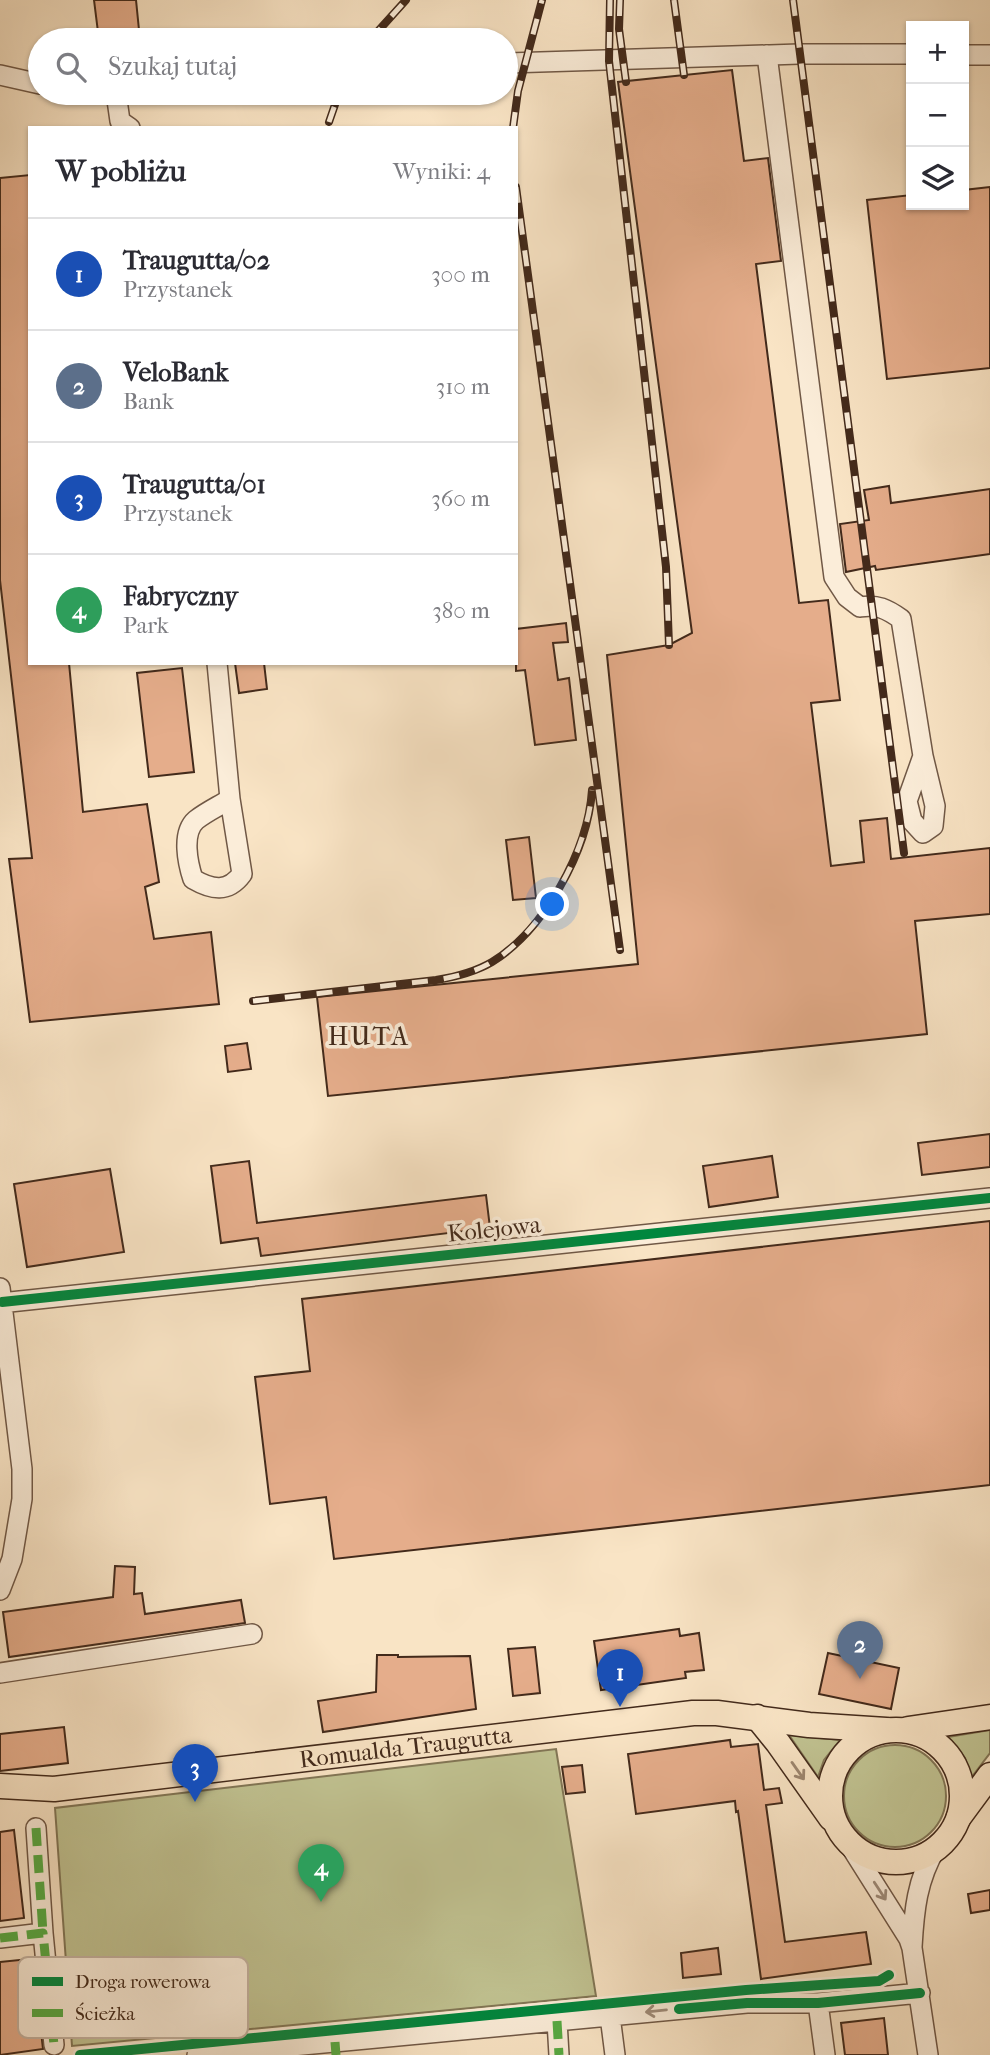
<!DOCTYPE html>
<html lang="pl">
<head>
<meta charset="utf-8">
<style>
	:root { --surface:#fff; --page:#f7f7f7; --text:#2b2b33; --muted:#7c7c81; --line:#e1e1e2; --accent:#8f2418 }
	body { margin:0; font-family:"IM FELL French Canon",serif; background:var(--page); color:var(--text) }
	.controls { position:absolute; right:21px; top:21px; display:grid; overflow:hidden; border-radius:0px; box-shadow:0 2px 5px #0004 }
	.controls button { width:63px; height:63px; display:grid; place-items:center; padding:0; border:0; border-bottom:2px solid var(--line); background:var(--surface); color:var(--text); font:35px sans-serif }
	.you { position:absolute; left:553px; top:905px; width:24px; height:24px; margin:-18px; border:5px solid #fff; border-radius:50%; background:#1a73e8; box-shadow:0 0 0 10px #1a73e833 }
	.badge { display:grid; place-items:center; width:46px; height:46px; border-radius:50%; background:var(--accent); color:#fff; font-size:23px; font-weight:700 }
	.pin { position:absolute; translate:-50% -58px; filter:drop-shadow(0 2px 4px #0008) }
	.pin::after { content:''; position:absolute; top:37px; width:24px; height:21px; background:inherit; clip-path:polygon(0 0,100% 0,50% 100%) }
	.list { margin:0; padding:0; list-style:none }
	h2 { display:flex; justify-content:space-between; align-items:center; height:91px; margin:0; padding:0 28px; font-size:30px }
	h2 small { font-size:23px; font-weight:400; color:var(--muted) }
	.list li { display:grid; grid-template-columns:46px 1fr auto; gap:21px; align-items:center; box-sizing:border-box; height:112px; padding:0 28px; border-top:2px solid var(--line) }
	.list b { display:block; font-size:26px; white-space:nowrap }
	.list p { margin:0; font-size:23px; white-space:nowrap; color:var(--muted) }
	.list em { font-size:23px; font-style:normal; color:var(--muted) }
	.icon { flex:none; width:38px; height:38px; fill:none; stroke:currentColor; stroke-width:2; stroke-linecap:round; stroke-linejoin:round }
	.map { position:relative; flex:none; width:990px; height:2055px; overflow:hidden }
	.search { position:absolute; background:var(--surface); box-shadow:0 2px 5px #0004; left:28px; top:28px; width:490px; height:77px; display:flex; align-items:center; gap:18px; box-sizing:border-box; padding:0 24px; border-radius:38px; color:var(--muted); font-size:26px }
	.panel { position:absolute; background:var(--surface); box-shadow:0 2px 5px #0004; left:28px; top:126px; width:490px; height:539px; border-radius:0px }
	.map>svg:first-child { display:block }
	.green { fill:#c1c392; stroke:#827656; stroke-width:2 }
	.building { fill:#e5ad8b; stroke:#432a1b; stroke-width:2 }
	.lines { fill:none; stroke-linecap:round; stroke-linejoin:round }
	.minor-casing { stroke:#705846; stroke-width:22 }
	.major-casing { stroke:#432a1b; stroke-width:27 }
	.minor { stroke:#fbedd9; stroke-width:19 }
	.major { stroke:#f9e4c5; stroke-width:24 }
	.rail-casing { stroke:#432a1b; stroke-width:8 }
	.rail { stroke:#fbedd9; stroke-width:5; stroke-dasharray:16; stroke-linecap:butt }
	.quiet { stroke:#56ab43; stroke-width:9; stroke-dasharray:18 9; stroke-linecap:butt }
	.cycleway-casing { stroke:#fbedd9; stroke-width:15 }
	.cycleway { stroke:#00873e; stroke-width:10 }
	.oneway { stroke:#9e8770 }
	.oneway2 { stroke:#9f8c7a }
	.labels { text-anchor:middle; dominant-baseline:central; stroke-width:7; stroke-linejoin:round; paint-order:stroke }
	.street-label { font-size:24px; fill:#432a1b; stroke:#fbedd9 }
	.neighbourhood-label { font-size:26px; letter-spacing:2px; fill:#432a1b; stroke:#fbedd9 }
	.key { fill:#fbedd9; stroke:#c4b2a0; stroke-width:2 }
	.key-label { font-size:19px; fill:#432a1b }
</style>
</head>
<body>
<div class="map">
<svg width="990" height="2055" viewBox="0 0 990 2055">
	<rect width="100%" height="100%" fill="#f9e4c5"/>
	<filter id="stains"><feTurbulence type="fractalNoise" baseFrequency=".00286" numOctaves="4"/><feColorMatrix values="0 0 0 0 .2 0 0 0 0 .09 0 0 0 0 .02 0 0 0 .5 -.17"/></filter>
	<radialGradient id="worn" r=".72"><stop offset=".6" stop-color="#630" stop-opacity="0"/><stop offset="1" stop-color="#630" stop-opacity=".3"/></radialGradient>
	<path class="green" d="M990,1730V1753L971,1778L965,1758L948,1737Z
		M789,1735L840,1740L824,1760L818,1777Z
		M844 1796a51 51 0 1 1 102 0a51 51 0 1 1-102 0Z
		M556,1749L596,1996L72,2046L55,1808Z"/>
	<path class="building" d="M94,0H136L140,40H99Z
		M732,70L744,161L768,158L781,261L756,264L799,603L828,600L840,700L811,703L831,866L864,862L860,821L887,818L891,859L990,848V914L915,921L927,1034L328,1096L317,997L638,964L607,655L669,645L692,633L618,82Z
		M30,175V663H69L83,812L147,804L159,882L145,887L154,939L211,932L219,1004L30,1022L9,859L32,858L0,580V178Z
		M990,187V368L887,379L867,200L911,195V205H964V190Z
		M889,486L891,503L990,489V554L876,570L875,566L846,572L840,524L869,520L864,490Z
		M566,623L568,642L553,643L558,680L569,678L576,740L535,745L525,670L516,671V629Z
		M235,663H264L267,689L239,693Z
		M182,668L194,772L149,777L137,673Z
		M529,837L536,898L513,900L506,840Z
		M247,1043L251,1069L228,1072L225,1046Z
		M990,1134V1167L922,1175L918,1143Z
		M772,1156L778,1197L709,1207L703,1166Z
		M249,1161L257,1223L486,1195L490,1228L261,1256L258,1238L221,1243L211,1166Z
		M110,1169L124,1252L27,1267L14,1184Z
		M990,1221V1485L334,1559L326,1497L270,1504L255,1377L310,1371L302,1299Z
		M115,1566L135,1567L134,1594L142,1593L145,1614L241,1600L245,1623L9,1657L3,1612L113,1597Z
		M679,1629L680,1636L699,1633L704,1670L685,1672L686,1678L601,1690L594,1641Z
		M535,1647L540,1693L513,1696L508,1649Z
		M828,1653L899,1668L891,1709L819,1694Z
		M377,1655H398V1657L470,1656L476,1709L323,1732L318,1701L376,1692Z
		M64,1727L68,1763L0,1771V1734Z
		M730,1740L731,1747L758,1744L764,1790L779,1788L782,1803L766,1805L785,1942L866,1932L871,1964L761,1979L738,1811L736,1812L735,1801L636,1814L628,1754Z
		M582,1765L585,1792L566,1794L562,1767Z
		M14,1830L24,1918L0,1921V1832Z
		M990,1890V1910L971,1913L968,1894Z
		M718,1948L721,1974L683,1978L681,1953Z
		M29,1959L31,1972L34,1971L43,2049L0,2055V1962Z
		M884,2018L888,2055H845L841,2023Z"/>
	<g class="lines">
		<g class="minor-casing">
			<path id="minor" d="M767,55L834,577L847,597L860,607C877,604 887,609 901,619L923,756L935,806L933,826L923,833L912,821L907,801L923,756
				M964,55H990
				M506,63L799,54H911
				M0,75L40,84
				M116,93L120,121L130,128
				M217,663L230,799L242,874C228,893 212,890 193,879C188,864 181,833 196,820C206,812 219,806 230,799
				M0,1288L22,1469V1499L12,1559L0,1590
				M0,1303L990,1198
				M0,1673L252,1634
				M36,1828L43,1933
				M844,1836L909,1939L912,1948L928,2055
				M0,1938L43,1933L54,2045
				M912,1947C914,1911 917,1879 936,1848
				M818,2003L825,2055
				M610,2016L615,2055
				M557,2021L559,2055
				M197,2055L747,2003H818L920,1993"/>
		</g>
		<g class="major-casing">
			<g id="major">
				<path d="M757,1717L778,1743L831,1818"/>
				<path d="M908,1729L990,1717"/>
				<circle cx="896" cy="1796" r="66"/>
				<path id="s1" d="M0,1786L54,1789L693,1713H717L809,1725L886,1730"/>
				<path d="M959,1817L990,1775"/>
			</g>
		</g>
		<use href="#minor" class="minor"/>
		<use href="#major" class="major"/>
		<g class="rail-casing">
			<path id="rail" d="M610,0L609,61L666,567L669,645
				M620,0L619,29L626,82
				M674,0L684,75
				M793,0L904,853
				M370,40L406,0
				M329,122L339,93
				M513,128L518,91L542,0
				M516,187L620,950
				M253,1001L436,980C455,977 475,972 492,962C544,930 588,851 592,790"/>
		</g>
		<use href="#rail" class="rail"/>
		<path class="quiet" d="M36,1828L43,1933
			M0,1938L43,1933L54,2045
			M557,2021L559,2055
			M335,2042L336,2055"/>
		<g class="cycleway-casing">
			<path id="cycleway" d="M2,1302L990,1198
				M679,2009L747,2003H818L920,1993
				M80,2055L746,1990L879,1981L889,1975"/>
		</g>
		<use href="#cycleway" class="cycleway"/>
	</g>
	<defs><path id="oneway-shaft" d="M-6 0H5M1.5-3L5.5 0L1.5 3" fill="none" stroke-width="1.6" stroke-linecap="round" stroke-linejoin="round" transform="scale(1.75)"/></defs>
	<use class="oneway" href="#oneway-shaft" transform="translate(798 1771) rotate(55)"/>
	<g class="oneway2">
		<use href="#oneway-shaft" transform="translate(880 1891) rotate(57)"/>
		<use href="#oneway-shaft" transform="translate(656 2011) rotate(174)"/>
	</g>
	<g class="labels">
		<g class="street-label">
			<text transform="translate(494 1229) rotate(-6)">Kolejowa</text>
			<text stroke="none"><textPath href="#s1" startOffset="408">Romualda Traugutta</textPath></text>
		</g>
		<g class="neighbourhood-label">
			<text x="369" y="1036">HUTA</text>
		</g>
	</g>
	<rect x="18" y="1957" width="230" height="81" rx="10" class="key"/>
	<rect x="32" y="1977" width="31" height="9" fill="#00873e"/>
	<rect x="32" y="2009" width="31" height="8" fill="#56ab43"/>
	<g class="key-label">
		<text x="75" y="1988">Droga rowerowa</text>
		<text x="75" y="2020">Ścieżka</text>
	</g>
	<rect width="100%" height="100%" filter="url(#stains)"/>
	<rect width="100%" height="100%" fill="url(#worn)"/>
</svg>
<div class="controls">
<button>+</button>
<button>−</button>
<button><svg class="icon" aria-label="layers" viewBox="0 0 24 24"><path d="M12 4l9 5-9 5-9-5zM3 14l9 5 9-5"/></svg></button>
</div>
<div class="you"></div>
<div class="pin badge" style="left:620px;top:1707px;background:#1a4fb4">1</div>
<div class="pin badge" style="left:860px;top:1679px;background:#5c6f8a">2</div>
<div class="pin badge" style="left:195px;top:1802px;background:#1a4fb4">3</div>
<div class="pin badge" style="left:321px;top:1902px;background:#2e9e5b">4</div>
<div class="search"><svg class="icon" aria-label="search" viewBox="0 0 24 24"><circle cx="10" cy="10" r="6"/><path d="M15 15l6 6"/></svg>Szukaj tutaj</div>
<section class="panel">
<h2>W pobliżu<small>Wyniki: 4</small></h2>
<ul class="list">
<li><span class="badge" style="background:#1a4fb4">1</span><div><b>Traugutta/02</b><p>Przystanek</p></div><em>300 m</em></li>
<li><span class="badge" style="background:#5c6f8a">2</span><div><b>VeloBank</b><p>Bank</p></div><em>310 m</em></li>
<li><span class="badge" style="background:#1a4fb4">3</span><div><b>Traugutta/01</b><p>Przystanek</p></div><em>360 m</em></li>
<li><span class="badge" style="background:#2e9e5b">4</span><div><b>Fabryczny</b><p>Park</p></div><em>380 m</em></li>
</ul>
</section>
</div>
</body>
</html>
